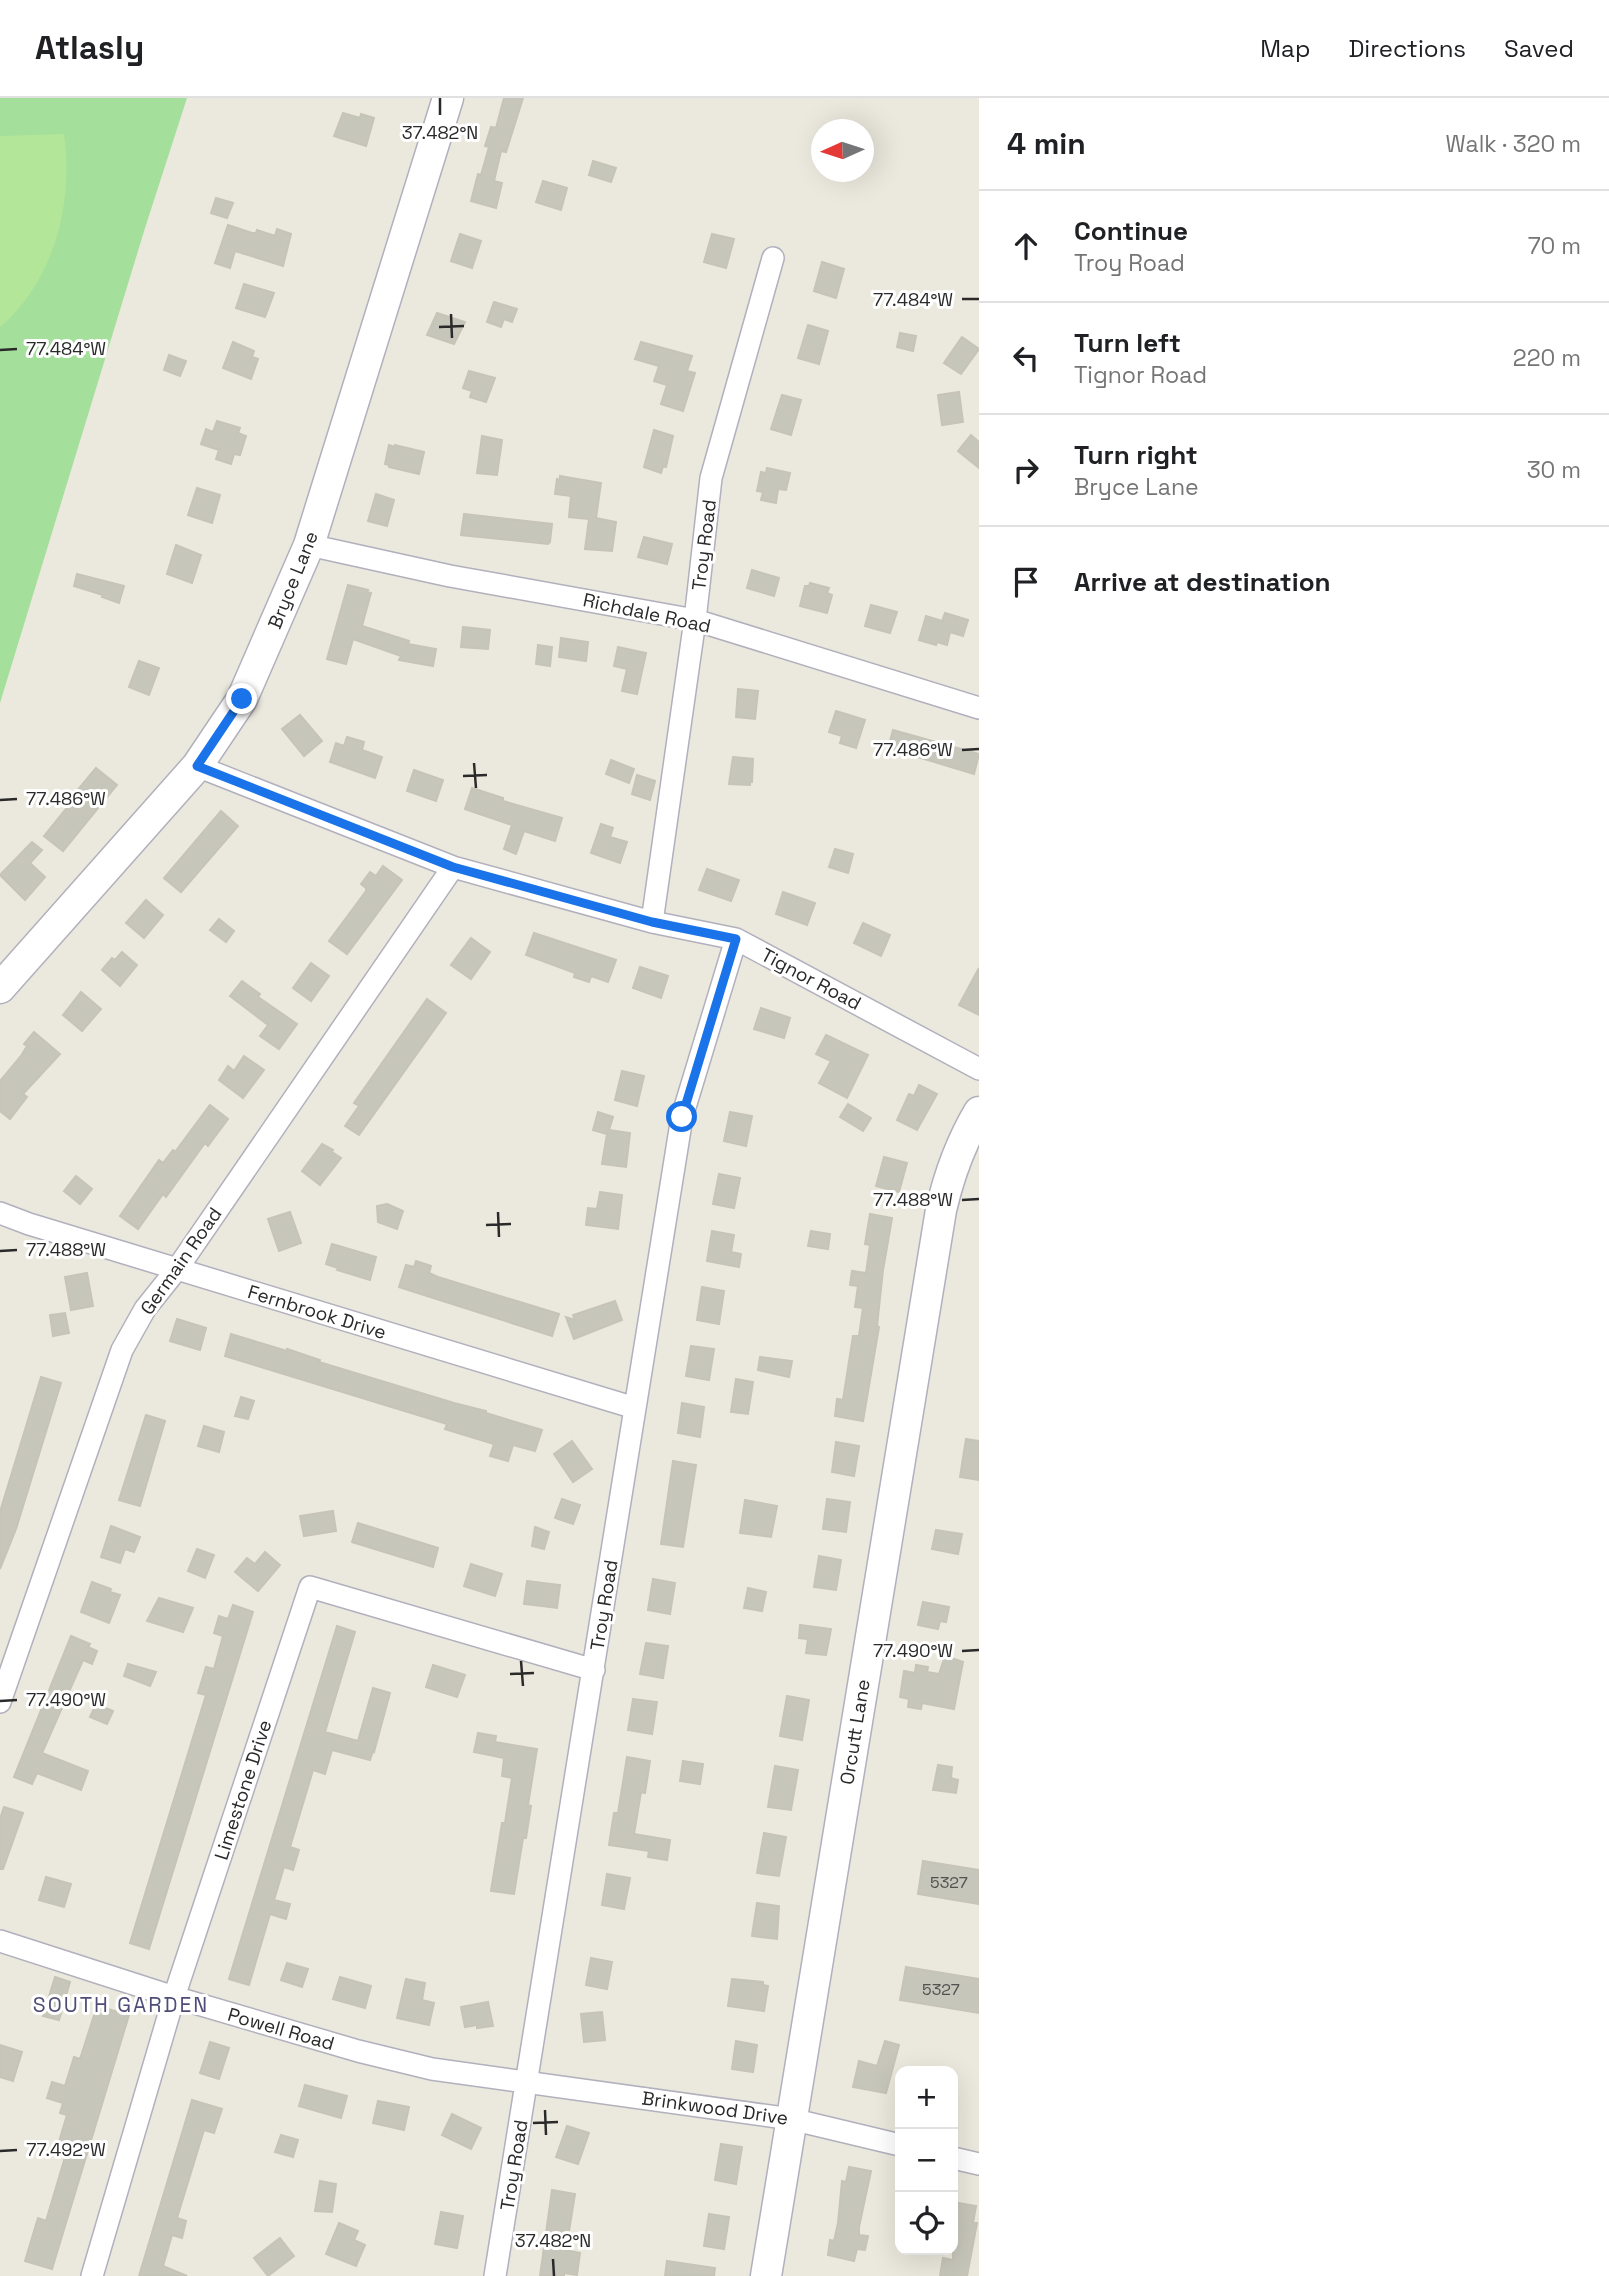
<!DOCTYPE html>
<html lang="en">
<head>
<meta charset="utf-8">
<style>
	:root { --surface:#fff; --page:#f2f2f2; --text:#202124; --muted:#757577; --line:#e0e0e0 }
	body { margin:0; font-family:"Space Grotesk",sans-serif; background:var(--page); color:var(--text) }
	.controls { position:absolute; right:21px; bottom:21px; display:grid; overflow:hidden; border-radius:14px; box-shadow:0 7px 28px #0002 }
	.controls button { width:63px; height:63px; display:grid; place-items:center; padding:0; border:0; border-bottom:2px solid var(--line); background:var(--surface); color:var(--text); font:35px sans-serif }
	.compass { position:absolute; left:811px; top:21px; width:63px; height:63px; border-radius:50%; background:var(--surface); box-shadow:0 7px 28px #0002; rotate:267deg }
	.stop { position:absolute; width:21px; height:21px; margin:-16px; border:5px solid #1a73e8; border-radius:50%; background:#fff }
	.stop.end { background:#1a73e8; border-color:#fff; box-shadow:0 2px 7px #0008 }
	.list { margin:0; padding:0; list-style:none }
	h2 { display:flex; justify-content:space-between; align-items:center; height:91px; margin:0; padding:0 28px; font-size:30px }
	h2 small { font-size:23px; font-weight:400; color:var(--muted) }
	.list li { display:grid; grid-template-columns:46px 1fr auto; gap:21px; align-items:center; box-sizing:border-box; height:112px; padding:0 28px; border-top:2px solid var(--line) }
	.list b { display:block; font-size:26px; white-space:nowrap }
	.list p { margin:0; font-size:23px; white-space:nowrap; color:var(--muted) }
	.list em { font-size:23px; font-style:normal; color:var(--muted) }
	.icon { flex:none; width:38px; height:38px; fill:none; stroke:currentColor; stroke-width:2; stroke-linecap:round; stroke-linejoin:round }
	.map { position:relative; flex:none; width:979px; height:2178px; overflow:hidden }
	header { display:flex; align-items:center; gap:42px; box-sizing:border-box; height:98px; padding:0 35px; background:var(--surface); border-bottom:2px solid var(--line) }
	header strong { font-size:33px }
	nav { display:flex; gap:38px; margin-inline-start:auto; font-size:24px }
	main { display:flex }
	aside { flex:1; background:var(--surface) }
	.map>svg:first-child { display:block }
	.green { fill:#a4df9c }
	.pitch { fill:#b3e698 }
	.building { fill:#c7c6bb; stroke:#c6c4b6; stroke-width:2 }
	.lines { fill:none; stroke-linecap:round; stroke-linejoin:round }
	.street-casing { stroke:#b1b0bd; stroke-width:24 }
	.secondary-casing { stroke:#b1b0bd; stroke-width:33 }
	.street { stroke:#fff; stroke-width:21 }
	.secondary { stroke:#fff; stroke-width:30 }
	.route { stroke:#1a73e8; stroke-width:9 }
	.ticks { fill:none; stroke:#2a2a2a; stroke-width:2.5 }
	.labels { text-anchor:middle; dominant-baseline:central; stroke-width:6; stroke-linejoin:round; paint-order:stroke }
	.number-label { font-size:16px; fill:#51514e }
	.street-label { font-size:19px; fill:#2a2a2a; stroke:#fff }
	.neighbourhood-label { font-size:21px; letter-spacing:2px; fill:#4f4d78; stroke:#fff }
	.ticks-label { font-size:18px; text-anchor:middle; fill:#2a2a2a; stroke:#fff; stroke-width:6; stroke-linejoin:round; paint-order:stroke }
</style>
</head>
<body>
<header>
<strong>Atlasly</strong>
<nav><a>Map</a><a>Directions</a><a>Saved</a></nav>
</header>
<main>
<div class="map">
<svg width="979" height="2178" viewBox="0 0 979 2178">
	<rect width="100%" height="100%" fill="#ebe8dd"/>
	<path class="green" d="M0,0H187L145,130L0,605Z"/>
	<path class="pitch" d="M64,36C74,105 54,183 0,229V38Z"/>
	<path class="building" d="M504,0H523L506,54L501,53L494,83L502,85L496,110L471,103L478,76L481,77L489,49L485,48L491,29L496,30Z
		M343,15L360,20L361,16L374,20L366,48L334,38Z
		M593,63L616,70L611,84L589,77Z
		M543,83L567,90L561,112L536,104Z
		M216,100L233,105L227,120L211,115Z
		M228,127L252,135H256L257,132L275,138L277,131L291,136L283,168L235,153L230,170L215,165Z
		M460,136L481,143L472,170L451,163Z
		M712,136L734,141L726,170L704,164Z
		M822,164L844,171L836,200L814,193Z
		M244,186L274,195L265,219L236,210Z
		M494,204L517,211L512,224L504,221L501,229L487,224Z
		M437,215L465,224L454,246L427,237Z
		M808,227L828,233L819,266L798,260Z
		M900,235L916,238L913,253L897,249Z
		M962,239L979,251L961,276L944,265Z
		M233,244L254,253L252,259L258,261L251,281L223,270Z
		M641,244L692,258L687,273L695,275L683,313L661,306L667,287L654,283L659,268L635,261Z
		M169,257L186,263L180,278L164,272Z
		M469,273L495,280L486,304L470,299L472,293L463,290Z
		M959,294L963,324L942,327L938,297Z
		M782,297L801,302L791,337L771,331Z
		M217,323L240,330L238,335L246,338L240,357L234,356L231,366L216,361L219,352L201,346L206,331L213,334Z
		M654,332L673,338L666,369L663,368L661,375L644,369Z
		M971,337L979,344V370L958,353Z
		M482,338L502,342L497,377L477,375Z
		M389,347L395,349V347L424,354L419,376L389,369V367L385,366Z
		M767,370L790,375L786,392L778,391L776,405L761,402L763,394L757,393L761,374L766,375Z
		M560,378L601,385L596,420L616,424L612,453L585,451L589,421L569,419L571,398L555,396L557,381L560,382Z
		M197,390L220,397L212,425L188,417Z
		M376,396L394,402L387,428L368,423Z
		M464,416L552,426L550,444L548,446L461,437Z
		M644,439L672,446L667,466L638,459Z
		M176,447L201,457L192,485L167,476Z
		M752,472L779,480L774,498L747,490Z
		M77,476L124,488L119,505L102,499L103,497L74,488Z
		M810,485L829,490L827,495L832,497L827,515L800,508L805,488H809Z
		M348,487L368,492L367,494L371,495L362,528L409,543L408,546L436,551L433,568L399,562L401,558L353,541L346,566L327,561Z
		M871,507L897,514L890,535L865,528Z
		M945,515L968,522L963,538L950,534L947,547L937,544L936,547L919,542L926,518L942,523Z
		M463,529L490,532L488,551L461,549Z
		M561,540L588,544L586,563L559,559Z
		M538,547L552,549L550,568L536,566Z
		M618,549L646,555L637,596L622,593L627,571L614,568Z
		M139,563L159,570L149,597L129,589Z
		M738,591L758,593L755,621L736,619Z
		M836,613L865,622L856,650L840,645L842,638L829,634Z
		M300,617L322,643L304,658L282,631Z
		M893,632L979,656L974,676L888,650Z
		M347,639L364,644L362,652L382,659L375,680L330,664L336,645L344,648Z
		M733,659L753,661L752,684H750V687L729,686Z
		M611,662L634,671L629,685L606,676Z
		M96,670L117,687L63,753L44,738L78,696L76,694Z
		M414,672L443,682L436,703L407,693Z
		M637,677L655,683L650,702L632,696Z
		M472,690L503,700V703L562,720L555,743L524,733L516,756L504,751L512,727L465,711Z
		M221,713L238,728L181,794L164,780Z
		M601,726L613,730L610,739L627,744L620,765L591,755Z
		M32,744L42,752L30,765L45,779L25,802L0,777Z
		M835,751L853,756L848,775L829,769Z
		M383,768L402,782L347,856L329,843L366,793V790L361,786L370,774L376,778Z
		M707,771L739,782L731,803L699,792Z
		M783,794L815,805L807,827L776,816Z
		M146,802L163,817L144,840L126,825Z
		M219,821L234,833L226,844L210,832Z
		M863,825L890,837L881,858L854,845Z
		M534,835L616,862L608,884L591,878L589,884L574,879L575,875L526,857Z
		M471,840L490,854L471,881L451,867Z
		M122,854L137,867L120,888L102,872L112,860L115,862Z
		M311,865L329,878L311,903L293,890Z
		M640,869L668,878L661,900L633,890Z
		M979,870V917L959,907Z
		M242,883L260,896L258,899L297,926L279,951L260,938L268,927L230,898Z
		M81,894L101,911L82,933L63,917Z
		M427,901L446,915L359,1037L345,1028L359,1008L354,1005Z
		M761,910L790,920L784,940L754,931Z
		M34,934L60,956L23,996L27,999L10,1021L0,1013V983L21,958L27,948L24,946Z
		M826,937L868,957L847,1000L819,985L831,963L816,956Z
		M244,958L264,972L243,1000L219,982L228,968L234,973Z
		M622,973L644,978L637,1008L615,1002Z
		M919,987L937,996L917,1032L897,1022L909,996L914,998Z
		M848,1006L871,1020L863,1033L840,1019Z
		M210,1007L228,1021L208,1048L205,1045L166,1099L163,1096L138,1131L120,1118L159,1062L163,1065L173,1052L175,1054Z
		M598,1014L613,1019L609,1032L630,1035L626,1069L602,1066L607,1036L593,1032Z
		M730,1014L752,1018L746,1048L724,1043Z
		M322,1046L333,1052L332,1054L341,1060L320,1087L302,1073Z
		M884,1059L907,1065L899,1094L876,1088Z
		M719,1076L740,1080L734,1110L713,1106Z
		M76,1078L92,1091L80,1106L64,1093Z
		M600,1094L622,1097L618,1131L586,1127L588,1110L597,1111Z
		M387,1106L403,1113L397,1131L378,1124L377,1108Z
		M290,1114L301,1145L279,1153L268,1121Z
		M870,1116L892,1120L883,1172L877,1228L879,1229L863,1323L835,1318L837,1301L843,1302L853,1238H859L863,1210L855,1209L858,1188L850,1187L852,1173L866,1175L870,1147L865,1146Z
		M712,1133L734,1137L731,1154L741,1156L739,1169L707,1163Z
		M811,1133L830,1136L828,1151L808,1148Z
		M332,1146L376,1159L370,1182L337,1172L338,1170L326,1166Z
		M416,1163L431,1168L429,1175L438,1179L559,1216L552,1238L399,1189L406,1167L414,1169Z
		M87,1175L93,1208L71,1212L65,1179Z
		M702,1189L724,1193L719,1226L697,1222Z
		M615,1203L622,1222L574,1241L566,1219L575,1222L573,1217Z
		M65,1215L69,1235L53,1238L50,1217Z
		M177,1221L206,1230L200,1252L170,1243Z
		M231,1236L287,1253V1251L320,1262L319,1264L454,1305L486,1313V1315L542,1332L535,1353L513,1347L508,1363L490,1358L494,1346L445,1331L447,1326L225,1258Z
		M691,1248L714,1251L709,1282L686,1278Z
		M760,1259L792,1263L789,1279L758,1272Z
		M41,1279L61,1285L16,1431L0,1471V1414Z
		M736,1281L753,1284L748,1316L731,1314Z
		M241,1299L254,1303L248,1321L235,1318Z
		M682,1305L704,1309L700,1339L678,1335Z
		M146,1317L165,1323L140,1408L119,1402Z
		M204,1328L224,1334L219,1354L198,1348Z
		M966,1341L979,1343V1382L960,1379Z
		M572,1343L592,1371L573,1384L554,1356Z
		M836,1344L859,1348L854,1378L832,1374Z
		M673,1363L696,1367L683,1449L661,1446Z
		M562,1401L580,1407L573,1426L555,1420Z
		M827,1401L850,1404L846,1434L823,1431Z
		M745,1402L777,1408L771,1439L740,1435Z
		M333,1413L336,1433L304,1438L300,1418Z
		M358,1425L438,1450L433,1469L352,1444Z
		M111,1428L140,1439L134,1454L125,1451L120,1465L101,1459Z
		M535,1429L549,1434L544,1451L532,1448Z
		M936,1432L962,1436L958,1456L932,1451Z
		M197,1451L214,1457L205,1480L188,1473Z
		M265,1454L280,1467L258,1493L235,1474L247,1460L255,1466Z
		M819,1458L841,1462L836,1492L814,1489Z
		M471,1466L502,1476L495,1498L464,1488Z
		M653,1481L675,1485L670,1516L648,1512Z
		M527,1483L560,1487L557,1510L524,1506Z
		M92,1484L111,1491L110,1494L120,1497L109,1525L81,1514Z
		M748,1490L766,1494L762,1513L744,1510Z
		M159,1500L193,1510L183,1534L147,1523Z
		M923,1504L949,1509L946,1524L940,1523L938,1531L918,1527Z
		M233,1507L253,1514L149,1851L130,1845L206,1597L198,1595L206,1569L214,1571L223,1538L214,1535L219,1518L228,1521Z
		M800,1527L831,1531L826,1557L806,1555L808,1541L799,1540Z
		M337,1528L355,1534L325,1634L358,1643L373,1590L390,1595L374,1654L373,1653L370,1662L332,1652L325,1676L313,1672L290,1749L299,1752L293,1772L284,1769L274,1802L290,1806L286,1821L270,1816L249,1887L229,1881Z
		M71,1538L90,1546L88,1549L97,1553L92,1566L83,1562L42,1655L88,1673L81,1692L37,1675L32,1686L14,1679Z
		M646,1545L668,1548L663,1580L640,1576Z
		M945,1558L963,1564L954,1611L922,1605L921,1611L908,1609L909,1601L900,1599L904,1573L915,1575L916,1567L928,1569L927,1574L939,1576Z
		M128,1566L156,1574L150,1588L124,1578Z
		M433,1567L465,1577L457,1599L426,1589Z
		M787,1598L809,1602L802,1642L780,1638Z
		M633,1601L657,1604L652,1636L628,1632Z
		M96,1606L113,1613L107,1626L90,1619Z
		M478,1635L496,1638L495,1644L537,1651L528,1707L531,1708L526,1740H523L514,1796L491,1793L502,1725H505L512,1680L502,1678L504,1660L474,1654Z
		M627,1659L650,1663L645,1695L641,1694L634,1736L670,1742L667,1762L648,1759L649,1753L609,1747L614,1715H618Z
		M683,1663L703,1666L700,1686L680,1683Z
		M938,1667L952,1669L951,1680L958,1682L956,1695L933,1692Z
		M775,1668L798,1672L791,1712L768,1709Z
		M4,1709L23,1715L3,1771H0V1721Z
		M764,1735L786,1739L779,1778L757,1775Z
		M923,1763L979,1772V1806L918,1796Z
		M607,1776L630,1780L624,1811L602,1807Z
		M46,1779L71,1786L64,1809L39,1802Z
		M757,1805L779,1808L777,1841L752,1838Z
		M591,1860L612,1864L607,1891L586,1887Z
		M287,1865L308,1871L302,1889L281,1882Z
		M906,1869L979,1881V1915L900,1902Z
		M55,1879L70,1884L59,1922L43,1918Z
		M340,1879L371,1888L365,1910L333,1901Z
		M406,1881L425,1885L422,1902L434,1905L429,1927L397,1920Z
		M732,1881L763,1884V1887L768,1888L764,1913L728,1908Z
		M488,1904L493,1928L477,1930V1927L465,1929L461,1909Z
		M97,1908L129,1917L52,2171L25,2163L38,2120L46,2123L68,2049L58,2047L67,2017L60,2015L63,2005L47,2000L52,1984L65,1988L74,1959L80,1961Z
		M602,1914L605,1942L584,1944L581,1916Z
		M736,1943L757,1947L753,1974L732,1971Z
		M885,1943L899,1947L886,1995L853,1989L859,1963L877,1968Z
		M210,1944L229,1950L219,1981L200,1975Z
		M0,1947L22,1954L13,1983L0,1979Z
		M305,1987L347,1998L341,2020L299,2008Z
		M192,2002L222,2011L214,2035L204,2032L177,2120L186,2123L182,2140L172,2137L163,2168L187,2178H139Z
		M378,2003L409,2009L404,2032L373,2025Z
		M452,2016L481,2030L471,2051L442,2037Z
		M567,2028L589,2035L578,2066L556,2059Z
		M281,2037L298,2042L293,2059L275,2054Z
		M721,2046L742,2049L736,2086L715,2082Z
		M849,2069L871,2073L859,2129V2137L868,2138L865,2152L857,2151L854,2163L828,2157L830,2142L834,2143L838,2125L842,2083L846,2084Z
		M320,2083L336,2086L332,2114L315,2113Z
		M552,2092L575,2096L566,2152L580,2155L577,2177L564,2175V2178H540Z
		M953,2104L976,2108L973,2125H977L967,2178H940L943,2160L953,2162Z
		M441,2114L463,2118L457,2150L435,2146Z
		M709,2116L729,2119L724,2151L704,2148Z
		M339,2125L358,2133L354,2142L365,2147L356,2168L326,2156Z
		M280,2140L294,2158L268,2178L254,2160Z
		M667,2163L715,2170L714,2178H665Z"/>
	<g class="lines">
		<g class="street-casing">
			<path id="street" d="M309,447L450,478L695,522L979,610
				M197,668L453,769L652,824L736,841L979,971
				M652,824L695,522L711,380L773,160
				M0,1115L29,1126L635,1310
				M0,1604L122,1252L145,1211L177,1171L453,769
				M0,1843L174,1899L358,1953L432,1971L791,2021L900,2047
				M953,2060L979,2066
				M92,2178L174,1899L310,1489L594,1572
				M495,2178L682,1019L736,841"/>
		</g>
		<g class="secondary-casing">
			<path id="secondary" d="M0,890L197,668L242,601L309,447L448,0
				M766,2178L941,1112C949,1077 960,1046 979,1014"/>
		</g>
		<use href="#street" class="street"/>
		<use href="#secondary" class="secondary"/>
	</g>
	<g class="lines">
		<path class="route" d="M242,601L197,668L453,769L652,824L736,841L682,1019"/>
	</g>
	<path class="ticks" d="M440,0V17M962,201H979M451,216L452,240M439,229L464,228M0,252L17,251M962,652L979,651M474,665L476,690M463,678L487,677M0,702L17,701M962,1102L979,1101M498,1114L499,1139M486,1127L511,1126M0,1153L17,1152M962,1553L979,1552M521,1563L523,1588M510,1576L534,1575M0,1603L17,1602M545,2012L546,2037M533,2025L558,2024M0,2053L17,2052M553,2161L554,2178"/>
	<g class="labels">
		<g class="number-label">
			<text x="949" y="1784">5327</text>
			<text x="941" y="1891">5327</text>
		</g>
		<g class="street-label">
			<text transform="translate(704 447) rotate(-83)">Troy Road</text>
			<text transform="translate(293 482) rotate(-68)">Bryce Lane</text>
			<text transform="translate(647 515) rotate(12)">Richdale Road</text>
			<text transform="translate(811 881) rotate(28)">Tignor Road</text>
			<text transform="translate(181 1163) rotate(-55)">Germain Road</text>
			<text transform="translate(317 1214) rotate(17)">Fernbrook Drive</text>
			<text transform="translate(604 1507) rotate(-81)">Troy Road</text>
			<text transform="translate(855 1634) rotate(-81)">Orcutt Lane</text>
			<text transform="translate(243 1692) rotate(-72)">Limestone Drive</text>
			<text transform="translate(281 1931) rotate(16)">Powell Road</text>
			<text transform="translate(715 2010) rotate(8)">Brinkwood Drive</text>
			<text transform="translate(514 2067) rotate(-81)">Troy Road</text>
		</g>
		<g class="neighbourhood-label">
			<text x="121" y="1906">SOUTH GARDEN</text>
		</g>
	</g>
	<g class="ticks-label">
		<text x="440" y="41">37.482°N</text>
		<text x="913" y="208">77.484°W</text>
		<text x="66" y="257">77.484°W</text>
		<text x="913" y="658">77.486°W</text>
		<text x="66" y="707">77.486°W</text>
		<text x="913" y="1108">77.488°W</text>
		<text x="66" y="1158">77.488°W</text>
		<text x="913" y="1559">77.490°W</text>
		<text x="66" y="1608">77.490°W</text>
		<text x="66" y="2058">77.492°W</text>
		<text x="553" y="2149">37.482°N</text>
	</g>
</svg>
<div class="controls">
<button>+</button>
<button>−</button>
<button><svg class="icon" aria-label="locate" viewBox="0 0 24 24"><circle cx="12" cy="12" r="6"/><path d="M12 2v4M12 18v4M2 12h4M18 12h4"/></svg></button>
</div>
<svg class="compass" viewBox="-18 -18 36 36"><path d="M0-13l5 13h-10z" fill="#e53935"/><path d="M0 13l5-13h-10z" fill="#757577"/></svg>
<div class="stop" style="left:682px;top:1019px"></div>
<div class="stop end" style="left:242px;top:601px"></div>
</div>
<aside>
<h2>4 min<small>Walk · 320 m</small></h2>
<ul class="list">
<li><svg class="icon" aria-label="ahead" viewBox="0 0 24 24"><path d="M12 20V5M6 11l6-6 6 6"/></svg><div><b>Continue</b><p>Troy Road</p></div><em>70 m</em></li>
<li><svg class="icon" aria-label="left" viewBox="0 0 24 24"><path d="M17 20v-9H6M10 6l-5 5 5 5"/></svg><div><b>Turn left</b><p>Tignor Road</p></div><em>220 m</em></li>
<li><svg class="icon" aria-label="right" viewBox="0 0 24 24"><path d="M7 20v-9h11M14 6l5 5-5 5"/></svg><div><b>Turn right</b><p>Bryce Lane</p></div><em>30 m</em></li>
<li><svg class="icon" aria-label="arrive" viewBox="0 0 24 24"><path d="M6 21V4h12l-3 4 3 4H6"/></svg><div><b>Arrive at destination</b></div></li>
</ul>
</aside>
</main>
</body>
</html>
